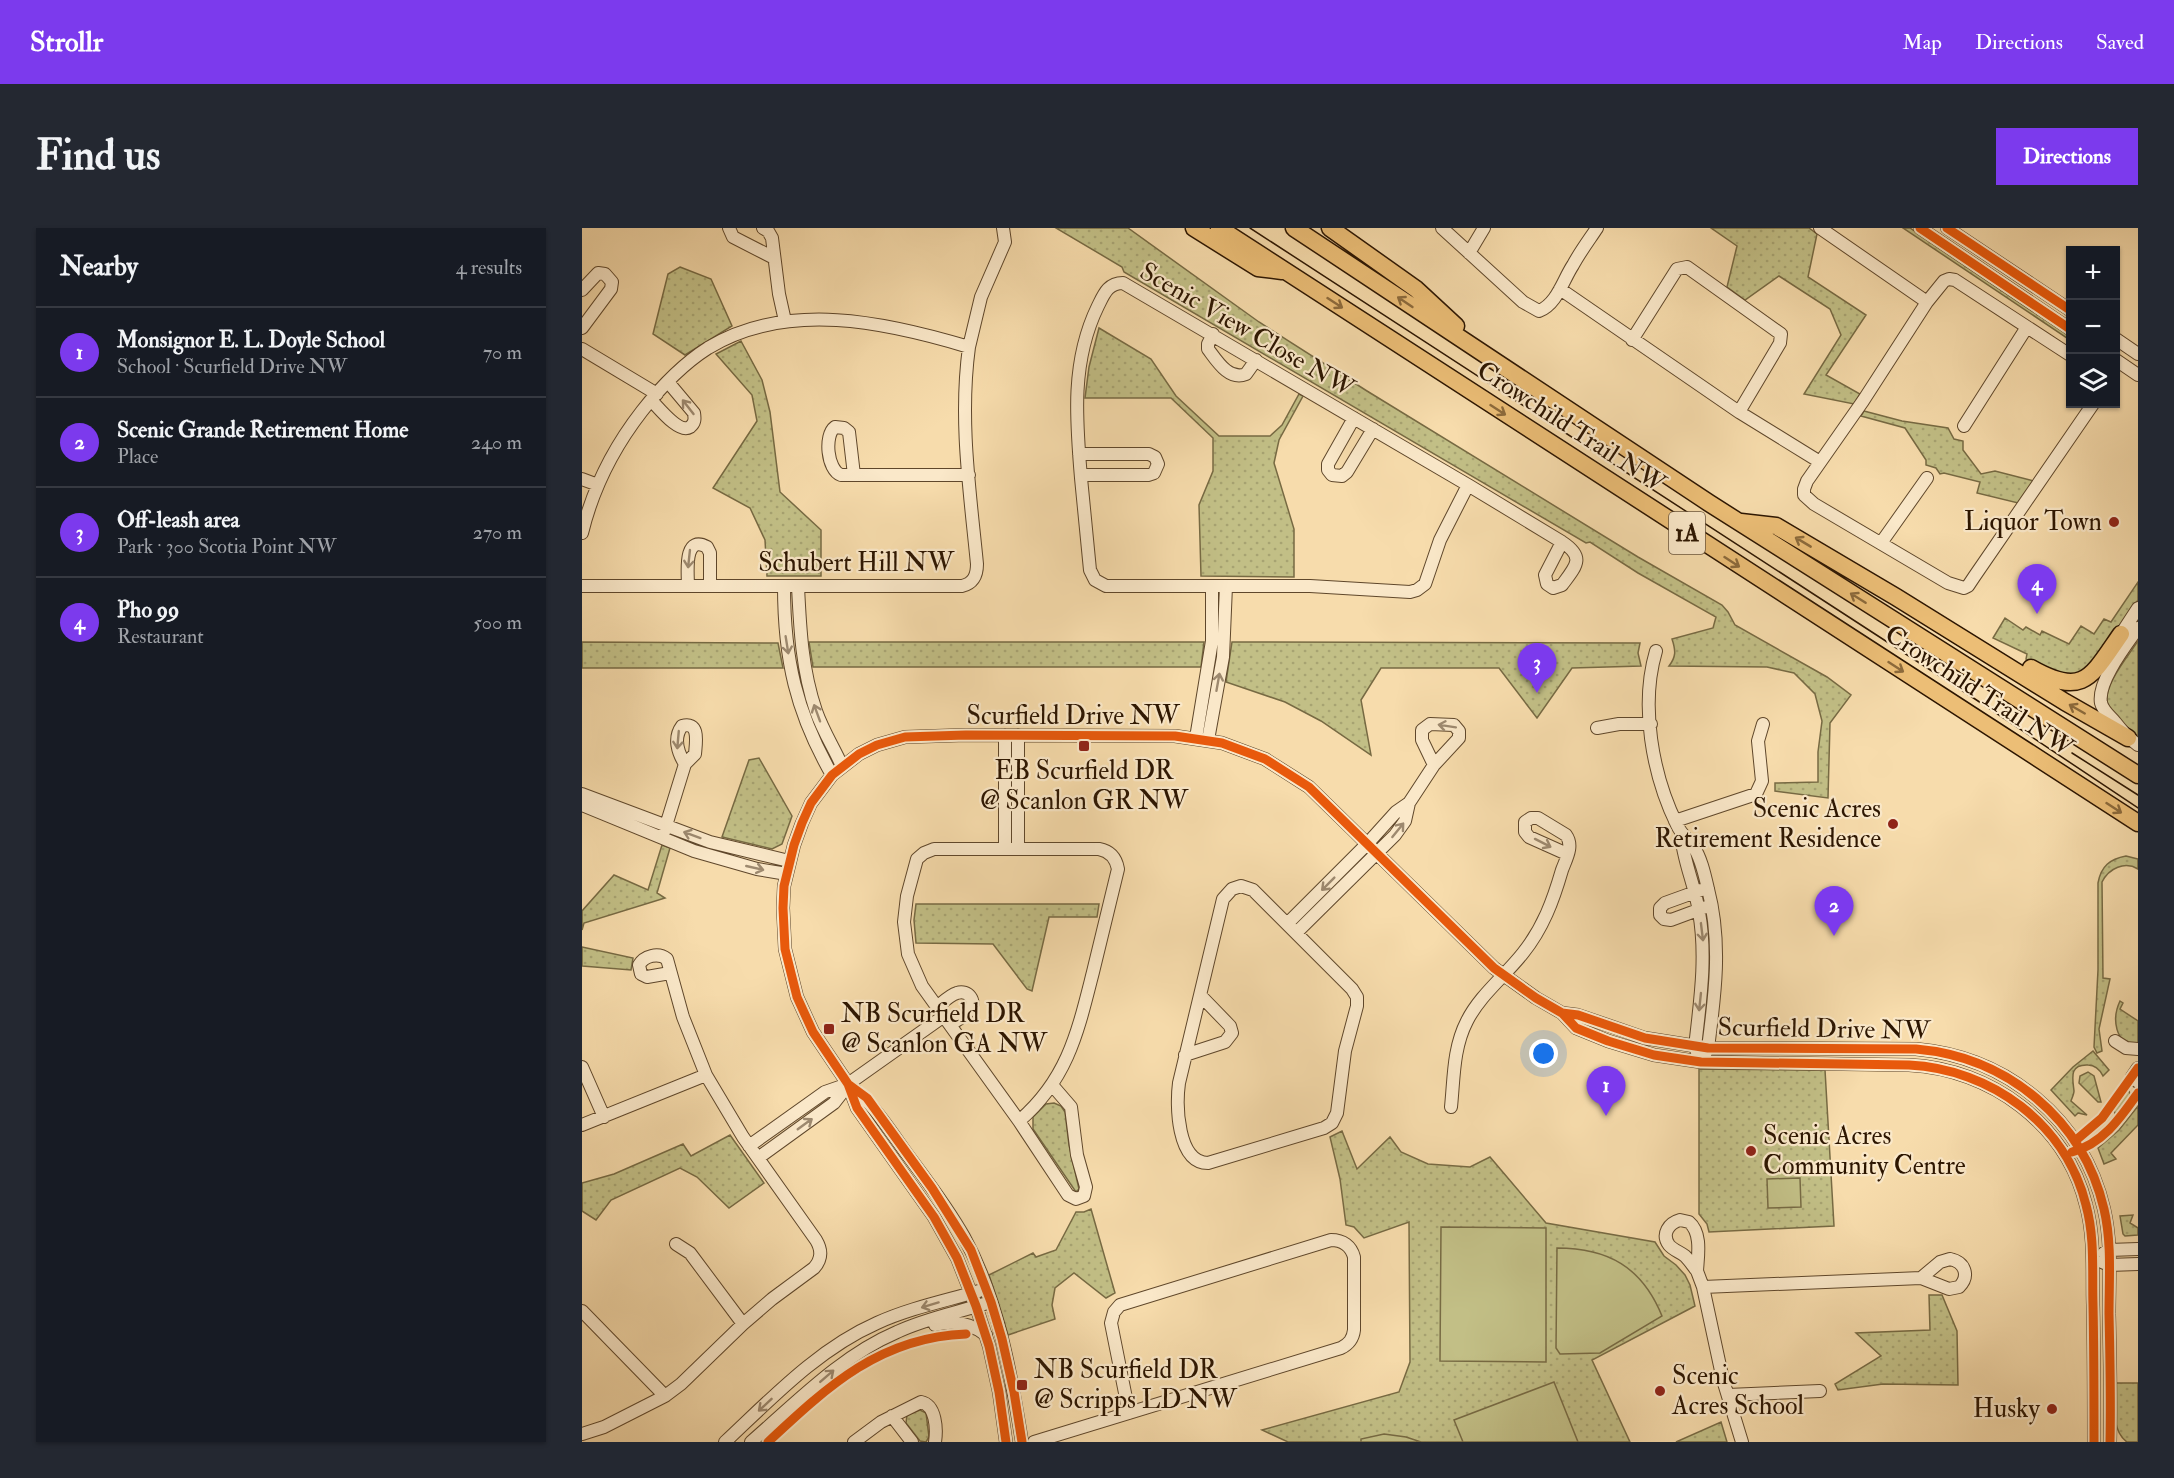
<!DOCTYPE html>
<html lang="en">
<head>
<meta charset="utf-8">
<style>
	:root { --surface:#171b24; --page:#242831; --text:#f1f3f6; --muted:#9ea1a6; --line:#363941; --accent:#7c3aed }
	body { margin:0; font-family:"IM FELL Double Pica",serif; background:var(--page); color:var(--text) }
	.controls { position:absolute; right:18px; top:18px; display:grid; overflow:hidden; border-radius:0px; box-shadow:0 2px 4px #0004 }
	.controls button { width:54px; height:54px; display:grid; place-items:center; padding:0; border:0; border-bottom:2px solid var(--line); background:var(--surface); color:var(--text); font:30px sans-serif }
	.you { position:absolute; left:962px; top:826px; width:21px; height:21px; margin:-15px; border:4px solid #fff; border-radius:50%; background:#1a73e8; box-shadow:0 0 0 9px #1a73e833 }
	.badge { display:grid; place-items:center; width:39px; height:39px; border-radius:50%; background:var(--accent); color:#fff; font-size:20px; font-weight:700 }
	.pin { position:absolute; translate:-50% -50px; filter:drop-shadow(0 2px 3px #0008) }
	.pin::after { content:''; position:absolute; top:32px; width:21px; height:18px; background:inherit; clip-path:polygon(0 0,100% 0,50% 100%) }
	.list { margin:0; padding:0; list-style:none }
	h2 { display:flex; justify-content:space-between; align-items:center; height:78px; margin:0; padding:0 24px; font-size:26px }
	h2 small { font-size:20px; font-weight:400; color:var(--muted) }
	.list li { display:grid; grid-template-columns:39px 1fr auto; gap:18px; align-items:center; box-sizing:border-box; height:90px; padding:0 24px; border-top:2px solid var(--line) }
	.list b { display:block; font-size:22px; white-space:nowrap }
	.list p { margin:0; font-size:20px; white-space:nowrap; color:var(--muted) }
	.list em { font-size:20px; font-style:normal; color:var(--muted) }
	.icon { flex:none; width:33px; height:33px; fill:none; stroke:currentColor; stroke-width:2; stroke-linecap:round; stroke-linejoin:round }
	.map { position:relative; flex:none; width:1556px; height:1214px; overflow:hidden; border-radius:0px }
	header { display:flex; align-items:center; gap:36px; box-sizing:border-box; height:84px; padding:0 30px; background:var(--accent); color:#fff }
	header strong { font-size:28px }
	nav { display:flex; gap:33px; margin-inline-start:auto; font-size:21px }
	.intro { display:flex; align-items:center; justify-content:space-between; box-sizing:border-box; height:144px; padding:0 36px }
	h1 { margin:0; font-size:42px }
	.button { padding:15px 27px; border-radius:0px; background:var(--accent); color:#fff; font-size:21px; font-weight:700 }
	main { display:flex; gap:36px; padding:0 36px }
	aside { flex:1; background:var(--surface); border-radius:0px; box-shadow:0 2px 4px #0004 }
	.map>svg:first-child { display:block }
	.grass { fill:url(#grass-dots); stroke:#776a43; stroke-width:1.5 }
	.garden { fill:url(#garden-furrows); stroke:#776a43; stroke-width:1.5 }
	.pitch { fill:#c2bf86; stroke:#776a43; stroke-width:1.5 }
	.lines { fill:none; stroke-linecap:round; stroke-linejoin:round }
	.minor-casing { stroke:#5f472b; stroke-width:14 }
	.highway-casing { stroke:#2c1500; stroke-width:19 }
	.minor { stroke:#fae8c9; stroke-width:12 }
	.highway { stroke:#ecbe76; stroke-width:16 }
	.tram { stroke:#2c1500; stroke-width:1.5 }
	.cycleway-casing { stroke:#fae8c9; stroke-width:13 }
	.cycleway { stroke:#e8590c; stroke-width:9 }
	.oneway { stroke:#8c6a3b }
	.oneway2 { stroke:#9d896f }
	.poi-dot { fill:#8f2418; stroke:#fae8c9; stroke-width:2 }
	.labels { text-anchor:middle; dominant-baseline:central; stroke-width:4.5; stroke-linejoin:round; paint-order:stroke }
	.shield { fill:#fae8c9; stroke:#6a543c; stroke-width:1.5 }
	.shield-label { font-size:24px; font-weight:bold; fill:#2c1500 }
	.street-label { font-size:26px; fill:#2c1500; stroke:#fae8c9 }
	.poi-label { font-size:26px; fill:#2c1500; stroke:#fae8c9; text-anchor:start }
</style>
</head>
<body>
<header>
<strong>Strollr</strong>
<nav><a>Map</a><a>Directions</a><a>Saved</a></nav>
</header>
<div class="intro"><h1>Find us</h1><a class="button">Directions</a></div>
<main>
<aside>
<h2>Nearby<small>4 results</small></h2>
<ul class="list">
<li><span class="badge">1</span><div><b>Monsignor E. L. Doyle School</b><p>School · Scurfield Drive NW</p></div><em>70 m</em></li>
<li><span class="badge">2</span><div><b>Scenic Grande Retirement Home</b><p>Place</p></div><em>240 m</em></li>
<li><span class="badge">3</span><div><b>Off-leash area</b><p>Park · 300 Scotia Point NW</p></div><em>270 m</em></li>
<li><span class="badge">4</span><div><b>Pho 99</b><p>Restaurant</p></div><em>500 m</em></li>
</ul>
</aside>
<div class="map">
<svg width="1556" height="1214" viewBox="0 0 1556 1214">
	<defs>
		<pattern id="grass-dots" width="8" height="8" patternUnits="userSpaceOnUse" patternTransform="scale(1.5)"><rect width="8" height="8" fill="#c2bf86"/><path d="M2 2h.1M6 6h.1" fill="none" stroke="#a7a372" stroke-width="1.8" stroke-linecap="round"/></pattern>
		<pattern id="garden-furrows" width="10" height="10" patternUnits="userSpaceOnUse" patternTransform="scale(1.5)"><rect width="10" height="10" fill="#c2bf86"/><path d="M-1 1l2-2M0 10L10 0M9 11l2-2" fill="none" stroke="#a7a372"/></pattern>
	</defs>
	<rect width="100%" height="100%" fill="#f7dcac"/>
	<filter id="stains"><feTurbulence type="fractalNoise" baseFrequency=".00333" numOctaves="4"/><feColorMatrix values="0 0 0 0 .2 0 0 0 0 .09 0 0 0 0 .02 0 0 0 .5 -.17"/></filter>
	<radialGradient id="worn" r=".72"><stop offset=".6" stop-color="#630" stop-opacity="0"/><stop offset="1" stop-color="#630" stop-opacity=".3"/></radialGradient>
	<path class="grass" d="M474,0H546L677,94L785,163L1056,329L1140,377L1146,384L1153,397L1245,449L1269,467L1248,495L1246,570L1193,563V555L1236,554V524L1240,493L1233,466L1212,445L1185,439L1087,438C1094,429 1094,423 1090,411L1131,400L1134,389L1056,345L1008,314L1004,315L542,44L540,39Z
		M1129,0H1227L1235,6L1226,49L1284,87L1244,147L1278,166L1272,176L1222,166L1259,107L1248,81L1197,48L1163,72L1145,59L1155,18Z
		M1321,0H1328L1488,108V112Z
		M98,39L129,51L150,98L103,127L71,106L86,46Z
		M517,100L569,131L594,168L637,208H688L700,197L717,166L721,168L697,212L692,235L712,301V349L619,348L617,277L631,243V210L589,170H503L507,139Z
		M159,113L180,152L188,184L198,264L239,302V348H185L183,312L168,280L131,260L175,193L170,167L134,126Z
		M1282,183L1320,193L1366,200L1372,211L1381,213V222L1399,246L1413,243L1452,253L1436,275L1395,265L1398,254L1362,245L1358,246L1354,240L1344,237V232L1323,200L1279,188Z
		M1556,354V372L1518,430L1494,449L1467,444L1444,431L1445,426L1411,410L1423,390L1441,402L1444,399L1458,407L1460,403L1487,416L1499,398L1512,406L1522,391L1529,394Z
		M1556,413V508C1546,500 1531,490 1526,477C1519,460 1547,427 1556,413Z
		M0,414L196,415L201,440H0Z
		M227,414H622L619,439H231Z
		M650,414L1058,415L1056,425L1059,438L990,440L955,490L917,440H799L779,472L789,527L739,493L703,474L644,454Z
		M177,530L210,588L200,616L190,621L140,609L167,532Z
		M80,617L88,620L75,665L83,670L2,695L0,702V683L32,647L66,662Z
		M1544,628L1556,631V641C1543,633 1527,640 1520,654L1521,750L1528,751L1517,801L1520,823L1515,825L1512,819L1516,742V655C1519,638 1528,631 1544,628Z
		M334,676H517L515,689H467L450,763L445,761L411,716L334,715L332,692Z
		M0,719L51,730L49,742L0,738Z
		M1538,773L1541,775L1538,781L1556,793V817C1532,817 1530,790 1538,773Z
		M1511,823L1527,842L1521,848C1518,842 1514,837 1506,837C1486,836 1491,852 1492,863C1492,866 1490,870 1489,873L1505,887L1496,885L1493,888L1469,862L1491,839Z
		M1117,841L1243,842L1252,998L1127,1004L1125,996L1117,986Z
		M1544,863H1547L1549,869L1546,873L1544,872L1546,874L1534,889L1532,882Z
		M472,875L479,878L483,884L487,917L497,961L494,964L451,901V889L464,876Z
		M1556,878V897L1529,925L1534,931L1522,936L1516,920L1537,902Z
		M760,903L775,941L808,909L819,924L846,936L888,939L908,929L964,995L1073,1014L1082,1028L1094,1037L1103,1047L1108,1057L1113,1078L1010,1132L1048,1214H706L680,1202L817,1164L828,1134L827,994L782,1010L772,999L764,997L758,951L748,909Z
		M148,907L182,955L147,980L115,949L98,940L29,972L14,992L0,983V955L32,946L101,916L109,928Z
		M509,981L533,1065L524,1070L492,1045L473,1060L470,1077L473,1091L426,1107L407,1047L451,1025L454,1029L474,1022L494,984H502Z
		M1551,987L1548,995L1556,1000V1007L1543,1008L1541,1006L1538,988Z
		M1347,1067H1360L1375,1103L1376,1157L1301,1156L1256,1162L1253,1156L1299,1128L1274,1105L1348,1102Z
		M1533,1155H1556V1214H1545C1528,1202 1533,1173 1533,1155Z
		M338,1182L344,1185L347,1209L344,1214L338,1213L324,1195L325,1187Z
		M1139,1194L1145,1214H1094Z"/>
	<path class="garden" d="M1506,844L1512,848L1519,874H1516L1497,855L1498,848Z"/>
	<path class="pitch" d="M1218,950L1219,979L1186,980L1185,951Z
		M859,999L964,1000V1134L858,1133Z
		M975,1020C1026,1020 1060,1039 1080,1088L1018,1125L978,1126L974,1120Z
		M972,1154L996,1214H881L872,1192Z
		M802,1206L824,1209L839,1214H779V1211Z"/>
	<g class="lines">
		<g class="minor-casing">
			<path id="minor" d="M147,0L151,9L192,30
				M181,0L186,3L190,10L197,66L203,93
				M860,0L941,74L957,83C975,76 981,52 991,37C998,24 1007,12 1015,0
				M1238,0L1345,74
				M1338,0L1488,101
				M1365,0L1488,82
				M887,25L902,0
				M541,55L886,257L858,312L843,356L835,362L828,364L728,358H524L513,352L508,342C505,311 502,280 499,250C494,191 489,133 516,78C522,66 526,55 541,55Z
				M978,61L1157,184L1238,234
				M0,62L16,45L23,46L30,54L29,61L0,100
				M631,106L626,116V121C635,133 647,153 664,146L674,132
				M1534,111L1556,126
				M1050,112L1095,41L1105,39L1199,106L1198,115L1157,184
				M387,119L399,69L423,14L421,0
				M0,121L75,166
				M1488,127L1373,52L1367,51L1362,53L1345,74L1281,173L1225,253L1222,261V267L1232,276L1366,355L1382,360L1386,358L1392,349L1511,176
				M1534,132L1556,147
				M69,172C77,180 97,206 108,199C113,195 113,191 112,185L86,154
				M772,190L746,236V242L750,247L760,248L765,244L791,201
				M1382,198L1445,99
				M497,226H567L573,229L576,236L572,245L566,247H499
				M272,247L267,204L262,200L253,199C242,207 245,242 259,247H387
				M0,251L16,257
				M886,257L980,314C1003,329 995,337 980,357L971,360L965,356L963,347L980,314
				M0,305C11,260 32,219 60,183C78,160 101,136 126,120C205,72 304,94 387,119C377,192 388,264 395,336C395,347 392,355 380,358H0
				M1299,315L1345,250
				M106,358C106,345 101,306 125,319L128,325V358
				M202,358C202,431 214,484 250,547
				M216,358C218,401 220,442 234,483C241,503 252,520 260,538
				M1556,400C1544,417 1515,454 1519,475C1521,483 1528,488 1533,494C1540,503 1546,510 1556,517
				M1539,406L1556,380
				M1074,423C1058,477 1070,546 1095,597C1099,606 1105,610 1111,618C1119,629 1123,648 1126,661C1140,714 1133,767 1126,820L1123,826
				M1015,500L1037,496H1069
				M436,507V621
				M614,510L630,413V358
				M626,512L641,429L644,358
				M0,566L128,614L207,633
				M0,577L112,623L175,641L205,646
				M1093,593L1174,566L1180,553L1176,513L1181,496
				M82,604L103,536L113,526C114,514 118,493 100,498C91,510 96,525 103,536
				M1099,606C1101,633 1113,657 1117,684C1125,729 1118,774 1113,819L1116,827
				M352,621H517C528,623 534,630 536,641C528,675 519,710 511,744C496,803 486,851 437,893L340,758L326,726L322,694L325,668L335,631L342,625Z
				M423,621V507
				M659,658L671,662L770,761L775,769V778L763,823L755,885L750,895L742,900L626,935C595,935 594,877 597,855L641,671L650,661Z
				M1119,662L1083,675L1078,680V687L1082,691L1089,692L1124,679
				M705,696L786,615L814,584L827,575
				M714,705L813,607L823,593L827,575L852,537L877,510V503L872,497L848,496L840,502V512L852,537
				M88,745L65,749L59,746L57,737C62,728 76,724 85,731L101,789L124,847
				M355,779C361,774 368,767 375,765C386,761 395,773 388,782C383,788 375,792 368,797
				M980,785L996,787L1063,810L1126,820L1334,821C1425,829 1501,891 1522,981C1530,1015 1527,1051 1527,1086C1528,1129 1529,1171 1528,1214
				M1533,813L1544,820L1556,821
				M603,827L643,814L650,805L648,798L618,767
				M0,839L22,889
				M1556,840L1550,849L1556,854
				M267,857C292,876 307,901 325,926C345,953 366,980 382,1009C416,1071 429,1145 440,1214
				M869,879C872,850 871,820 885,793C898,767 923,748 941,725C961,700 971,673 980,642C984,631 992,618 984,607L956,590H949L943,594V604L947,609L985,626
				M437,893L486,967L494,971L502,968L504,959L495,927L489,879L470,857
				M0,897L124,847L161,909L234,1012C240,1022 240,1031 232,1040L190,1071L161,1096L99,1156L83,1168L0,1083
				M167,918L243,864L266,856L362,788
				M176,930L252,875L266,857
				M1098,992L1107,994C1120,1005 1116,1027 1115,1043C1111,1038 1108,1033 1103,1028C1098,1024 1091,1022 1087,1017C1079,1006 1087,995 1098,992Z
				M94,1016L108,1025L161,1096
				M1522,1025L1527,1022L1556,1021
				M1368,1031C1383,1034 1388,1048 1377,1059L1367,1061L1339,1050L1358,1034Z
				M1520,1034L1527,1037L1556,1036
				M1115,1043L1121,1059L1141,1152L1160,1214
				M1121,1059L1339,1050
				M353,1097C372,1092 389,1095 404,1107
				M1146,1167L1238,1163
				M310,1188L330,1214
				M0,1206L22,1199L83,1168
				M143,1214C190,1170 236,1121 295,1095C328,1080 363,1073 397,1063
				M169,1214C215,1174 259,1128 315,1104C342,1091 373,1085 402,1076
				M272,1214L299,1194L339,1174C354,1177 355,1201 353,1214
				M424,1214L417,1164L407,1118L394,1078L375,1030L352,989L275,880L266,856L231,804L215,769L203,721L201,680L202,658L212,617L220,595L229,575L250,547L277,526L295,517L323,509L384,507L593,508L640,515L683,531L727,559L912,740L954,770L980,785L994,800L1026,813L1072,827L1119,834L1327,837C1409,841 1484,896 1504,977C1513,1010 1510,1044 1511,1077C1512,1123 1512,1168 1512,1214
				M452,1214L759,1120C767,1116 771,1111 772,1102V1029C769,1018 761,1012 749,1012L538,1077L532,1084L529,1095L547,1185"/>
		</g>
		<g class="highway-casing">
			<path id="highway" d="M612,0L676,40L700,43
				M637,0L1556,595
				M712,0L1127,275L1556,547
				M748,0L834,61L874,98
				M1159,294L1194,298L1314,369L1483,474L1546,510
				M1449,440C1502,470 1509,449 1539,406"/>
		</g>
		<use href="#minor" class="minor"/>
		<use href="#highway" class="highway"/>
		<path class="tram" d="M668,0L1393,471L1556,580
			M1490,525L1556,567"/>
		<g class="cycleway-casing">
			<path id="cycleway" d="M1338,0L1488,101
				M1365,0L1488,82
				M980,785L996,787L1063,810L1126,820L1334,821C1425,829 1501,891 1522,981C1530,1015 1527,1051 1527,1086C1528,1129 1529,1171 1528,1214
				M266,856L285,870L350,960L389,1022L409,1074L420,1111L432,1164L440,1214
				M1493,913L1520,890L1556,840
				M1490,924C1521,916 1539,889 1556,865
				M186,1214C245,1159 298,1109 384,1106
				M424,1214L417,1164L407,1118L394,1078L375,1030L352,989L275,880L266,856L231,804L215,769L203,721L201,680L202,658L212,617L220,595L229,575L250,547L277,526L295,517L323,509L384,507L593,508L640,515L683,531L727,559L912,740L954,770L980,785L994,800L1026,813L1072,827L1119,834L1327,837C1409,841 1484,896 1504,977C1513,1010 1510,1044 1511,1077C1512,1123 1512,1168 1512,1214"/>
		</g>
		<use href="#cycleway" class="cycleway"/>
	</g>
	<defs><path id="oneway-shaft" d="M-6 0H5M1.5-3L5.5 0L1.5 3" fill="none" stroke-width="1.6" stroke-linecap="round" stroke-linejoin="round" transform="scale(1.5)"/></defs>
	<g class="oneway">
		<use href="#oneway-shaft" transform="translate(823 74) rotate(-146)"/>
		<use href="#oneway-shaft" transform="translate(753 75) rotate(33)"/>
		<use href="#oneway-shaft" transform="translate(916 182) rotate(33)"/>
		<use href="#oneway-shaft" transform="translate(1221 314) rotate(-149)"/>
		<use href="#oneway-shaft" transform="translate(1150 334) rotate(33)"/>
		<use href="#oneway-shaft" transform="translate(1276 370) rotate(-148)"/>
		<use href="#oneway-shaft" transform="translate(1314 439) rotate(33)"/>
		<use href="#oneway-shaft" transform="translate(1495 481) rotate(-150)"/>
		<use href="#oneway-shaft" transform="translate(1532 580) rotate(33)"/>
	</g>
	<g class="oneway2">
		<use href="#oneway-shaft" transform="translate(106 179) rotate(-128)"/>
		<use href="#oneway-shaft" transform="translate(107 331) rotate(96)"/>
		<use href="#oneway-shaft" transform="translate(205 417) rotate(81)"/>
		<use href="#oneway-shaft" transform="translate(636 454) rotate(-80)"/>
		<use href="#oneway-shaft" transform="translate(235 485) rotate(-110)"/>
		<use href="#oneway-shaft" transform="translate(865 498) rotate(-171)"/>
		<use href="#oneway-shaft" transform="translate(96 512) rotate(95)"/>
		<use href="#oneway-shaft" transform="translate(816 602) rotate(-51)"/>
		<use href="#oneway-shaft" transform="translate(110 607) rotate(-160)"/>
		<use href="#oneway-shaft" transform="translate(961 615) rotate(27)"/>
		<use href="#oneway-shaft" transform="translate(173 640) rotate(13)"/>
		<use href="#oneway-shaft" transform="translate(746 656) rotate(135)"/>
		<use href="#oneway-shaft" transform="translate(1120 704) rotate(83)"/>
		<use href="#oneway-shaft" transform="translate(1118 774) rotate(96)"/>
		<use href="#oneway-shaft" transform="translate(223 896) rotate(-36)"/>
		<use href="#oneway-shaft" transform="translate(348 1077) rotate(163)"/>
		<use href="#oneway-shaft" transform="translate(245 1148) rotate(-41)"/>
		<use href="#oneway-shaft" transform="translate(183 1177) rotate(137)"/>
	</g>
	<g class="poi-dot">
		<circle cx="1532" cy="294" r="6"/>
		<rect x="496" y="512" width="12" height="12" rx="3"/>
		<circle cx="1311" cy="596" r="6"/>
		<rect x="241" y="795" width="12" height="12" rx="3"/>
		<circle cx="1169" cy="923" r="6"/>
		<rect x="434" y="1151" width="12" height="12" rx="3"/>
		<circle cx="1078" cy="1163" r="6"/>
		<circle cx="1470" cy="1181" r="6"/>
	</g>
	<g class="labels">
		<rect class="shield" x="1087" y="284" width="36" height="42" rx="4.5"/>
		<g class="shield-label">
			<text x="1105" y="305">1A</text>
		</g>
		<g class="street-label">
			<text transform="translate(665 102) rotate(30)">Scenic View Close NW</text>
			<text transform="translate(989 199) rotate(33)">Crowchild Trail NW</text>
			<text x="274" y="335">Schubert Hill NW</text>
			<text transform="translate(1397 463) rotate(33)">Crowchild Trail NW</text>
			<text x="491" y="488">Scurfield Drive NW</text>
			<text transform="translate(1242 801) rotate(1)">Scurfield Drive NW</text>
		</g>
		<g class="poi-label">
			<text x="1520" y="294" text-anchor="end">Liquor Town</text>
			<text x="502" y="543" text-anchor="middle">EB Scurfield DR<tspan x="502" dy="30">@ Scanlon GR NW</tspan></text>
			<text x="1299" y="581" text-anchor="end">Scenic Acres<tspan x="1299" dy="30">Retirement Residence</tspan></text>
			<text x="259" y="786">NB Scurfield DR<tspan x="259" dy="30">@ Scanlon GA NW</tspan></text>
			<text x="1181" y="908">Scenic Acres<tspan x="1181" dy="30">Community Centre</tspan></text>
			<text x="452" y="1142">NB Scurfield DR<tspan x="452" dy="30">@ Scripps LD NW</tspan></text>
			<text x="1090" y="1148">Scenic<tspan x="1090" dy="30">Acres School</tspan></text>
			<text x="1458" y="1181" text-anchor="end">Husky</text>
		</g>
	</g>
	<rect width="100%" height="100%" filter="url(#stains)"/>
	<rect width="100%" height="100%" fill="url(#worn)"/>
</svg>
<div class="controls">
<button>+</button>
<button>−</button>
<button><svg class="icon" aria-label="layers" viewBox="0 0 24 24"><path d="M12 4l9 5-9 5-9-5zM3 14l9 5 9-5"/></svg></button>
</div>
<div class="you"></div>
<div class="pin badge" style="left:1024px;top:888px">1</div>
<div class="pin badge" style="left:1252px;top:708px">2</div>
<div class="pin badge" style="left:955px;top:465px">3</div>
<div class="pin badge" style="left:1455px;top:386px">4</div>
</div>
</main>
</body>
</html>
